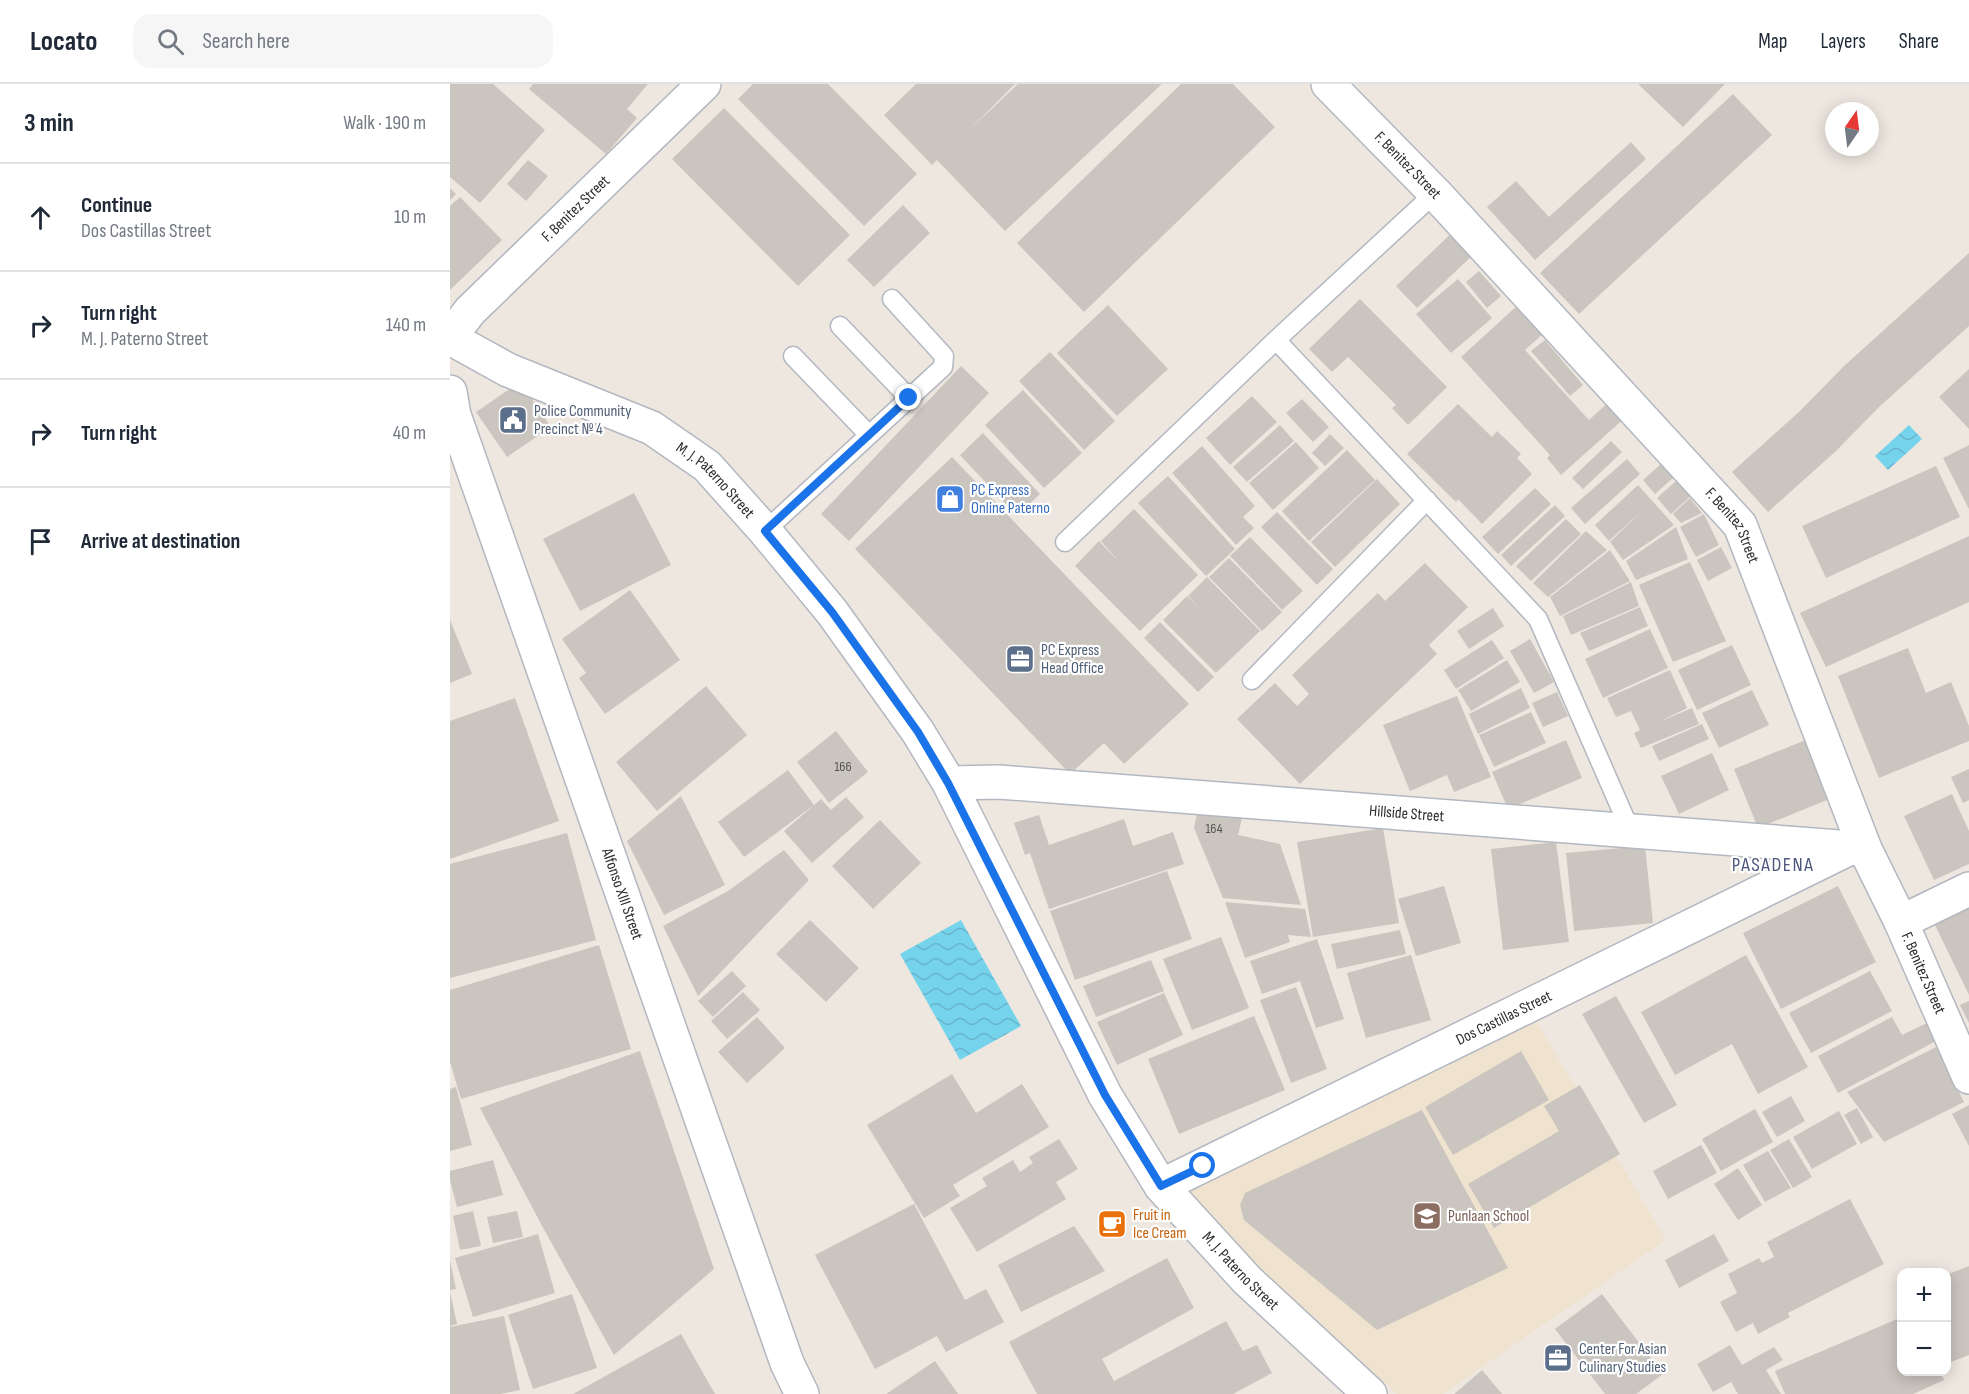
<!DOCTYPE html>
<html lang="en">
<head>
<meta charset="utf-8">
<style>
	:root { --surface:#fff; --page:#f6f6f7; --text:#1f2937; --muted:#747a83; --line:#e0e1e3 }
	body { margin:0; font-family:"Sofia Sans Condensed",sans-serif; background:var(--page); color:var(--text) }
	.controls { position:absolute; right:18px; bottom:18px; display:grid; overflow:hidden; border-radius:12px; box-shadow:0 3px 15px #0003 }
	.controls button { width:54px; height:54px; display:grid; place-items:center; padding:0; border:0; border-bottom:2px solid var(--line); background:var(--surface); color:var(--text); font:30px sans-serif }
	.compass { position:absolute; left:1375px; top:18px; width:54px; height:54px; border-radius:50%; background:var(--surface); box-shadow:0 3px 15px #0003; rotate:14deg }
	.stop { position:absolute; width:18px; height:18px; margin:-14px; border:4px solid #1a73e8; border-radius:50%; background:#fff }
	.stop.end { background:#1a73e8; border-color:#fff; box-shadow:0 2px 6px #0008 }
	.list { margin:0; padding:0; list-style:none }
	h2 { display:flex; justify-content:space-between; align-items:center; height:78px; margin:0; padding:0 24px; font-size:26px }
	h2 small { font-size:20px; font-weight:400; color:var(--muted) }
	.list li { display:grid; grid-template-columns:39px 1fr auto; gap:18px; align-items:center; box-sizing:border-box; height:108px; padding:0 24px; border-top:2px solid var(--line) }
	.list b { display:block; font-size:22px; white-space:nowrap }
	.list p { margin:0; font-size:20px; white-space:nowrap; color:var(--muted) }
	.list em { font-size:20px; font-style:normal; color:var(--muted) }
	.icon { flex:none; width:33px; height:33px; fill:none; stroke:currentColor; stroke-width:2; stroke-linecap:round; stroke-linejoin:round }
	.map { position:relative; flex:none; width:1519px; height:1310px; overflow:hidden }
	header { display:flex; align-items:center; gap:36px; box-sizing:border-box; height:84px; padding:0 30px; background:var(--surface); border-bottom:2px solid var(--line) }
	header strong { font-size:28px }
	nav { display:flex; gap:33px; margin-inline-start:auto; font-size:21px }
	.search { width:420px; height:54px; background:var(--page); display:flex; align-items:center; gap:15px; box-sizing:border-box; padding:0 21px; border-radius:18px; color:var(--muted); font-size:22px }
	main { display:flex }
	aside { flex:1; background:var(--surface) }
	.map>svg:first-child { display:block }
	.education { fill:#efe3d0 }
	.water { fill:url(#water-waves) }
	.building { fill:#cac5be }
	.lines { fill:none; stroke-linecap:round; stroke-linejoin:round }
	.service-casing { stroke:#b3b7c0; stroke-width:21 }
	.minor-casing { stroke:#b3b7c0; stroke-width:36 }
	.secondary-casing { stroke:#b3b7c0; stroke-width:36 }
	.service { stroke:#fff; stroke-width:18 }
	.minor { stroke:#fff; stroke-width:33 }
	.secondary { stroke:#fff; stroke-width:33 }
	.route { stroke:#1a73e8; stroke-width:8 }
	.labels { text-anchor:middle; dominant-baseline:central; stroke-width:4.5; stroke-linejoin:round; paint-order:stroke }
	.number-label { font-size:14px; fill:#545351 }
	.street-label { font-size:16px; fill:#2d2d2d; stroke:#fff }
	.service-label { font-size:16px; fill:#4e5e75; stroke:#fff; text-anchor:start }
	.shop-label { font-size:16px; fill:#366cbe; stroke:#fff; text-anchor:start }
	.food-label { font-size:16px; fill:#c56008; stroke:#fff; text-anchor:start }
	.education-label { font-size:16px; fill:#785e54; stroke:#fff; text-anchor:start }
	.quarter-label { font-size:20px; letter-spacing:1.5px; fill:#4e587d; stroke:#fff }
</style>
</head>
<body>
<header>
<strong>Locato</strong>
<div class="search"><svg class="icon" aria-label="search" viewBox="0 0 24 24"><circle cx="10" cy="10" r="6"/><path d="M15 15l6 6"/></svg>Search here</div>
<nav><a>Map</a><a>Layers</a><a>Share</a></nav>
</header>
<main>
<aside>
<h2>3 min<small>Walk · 190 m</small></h2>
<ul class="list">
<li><svg class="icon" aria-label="ahead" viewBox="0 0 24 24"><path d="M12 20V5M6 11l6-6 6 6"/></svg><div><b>Continue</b><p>Dos Castillas Street</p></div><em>10 m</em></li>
<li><svg class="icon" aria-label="right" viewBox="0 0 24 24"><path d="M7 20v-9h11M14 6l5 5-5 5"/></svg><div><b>Turn right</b><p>M. J. Paterno Street</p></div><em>140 m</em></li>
<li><svg class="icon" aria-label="right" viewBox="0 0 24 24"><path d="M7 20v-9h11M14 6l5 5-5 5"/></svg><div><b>Turn right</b></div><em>40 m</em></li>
<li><svg class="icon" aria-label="arrive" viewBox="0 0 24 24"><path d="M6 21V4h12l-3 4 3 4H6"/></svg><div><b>Arrive at destination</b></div></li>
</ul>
</aside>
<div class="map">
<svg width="1519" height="1310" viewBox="0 0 1519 1310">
	<defs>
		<pattern id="water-waves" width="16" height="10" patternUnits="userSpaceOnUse" patternTransform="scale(1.5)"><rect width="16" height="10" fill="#76d3ec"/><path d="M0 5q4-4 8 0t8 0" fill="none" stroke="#66b5cb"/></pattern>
	</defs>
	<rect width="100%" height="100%" fill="#eee7e0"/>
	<path class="education" d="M1085,935L1216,1156L993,1310H947L727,1109Z"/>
	<path class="water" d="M1459,341L1472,355L1438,386L1425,372Z
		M511,836L571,942L510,976L450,870Z"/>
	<path class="building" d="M0,0H43L95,46L30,119L0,93Z
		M83,0H198L177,25L187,34L156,70L79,5Z
		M303,0H378L467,90L414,142L288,15Z
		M466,0H565L518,47L568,0H712L555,147L487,76L482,81L434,31Z
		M731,0H783L825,43L634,228L567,159Z
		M1188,0H1275L1233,43Z
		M1283,10L1322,51L1129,230L1090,189Z
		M274,24L400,151L348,202L222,75Z
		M1181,58L1196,75L1085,176L1037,123L1066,97L1099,133Z
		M78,76L98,92L76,117L57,100Z
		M0,104L6,110L0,116Z
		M10,113L52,156L0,206V122Z
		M453,121L480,149L424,203L397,176Z
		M1006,145L1027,167L967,224L946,202Z
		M1519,169V242L1429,323L1386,367L1318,428L1282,388L1350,327L1393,283Z
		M1029,187L1051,212L1037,224L1016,198Z
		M1008,195L1042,234L1001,269L966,230Z
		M910,215L997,303L958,341L942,324L946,321L898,273L882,288L859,265Z
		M1069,220L1095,248L1075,266L1139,336L1162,315L1177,332L1111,391L1097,374L1100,371L1011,273Z
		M658,221L718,285L667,332L607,269Z
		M1095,256L1133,301L1120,312L1081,267Z
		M600,268L665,337L634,366L569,297Z
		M511,282L539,309L399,457L371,430Z
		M1519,285V345L1489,313Z
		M70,298L101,343L57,373L26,328Z
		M573,306L632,369L594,404L535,341Z
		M802,312L827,338L780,381L756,354Z
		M852,315L879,343L863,358L836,329Z
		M1008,320L1042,353L1047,347L1071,370L1067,374L1082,390L1032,440L1008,415L1006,418L957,370Z
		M830,341L844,357L797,398L783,383Z
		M533,349L590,410L567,432L510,371Z
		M880,350L894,364L875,382L862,369Z
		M1161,357L1172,368L1133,405L1122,394Z
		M846,358L869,384L823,426L799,399Z
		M1519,361V425L1493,374Z
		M752,362L805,422L793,433L804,444L786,461L722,389Z
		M897,366L925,396L859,457L832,427Z
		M502,373L739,620L674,680L654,659L620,690L405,465Z
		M1177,375L1190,390L1135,440L1121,424Z
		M1211,380L1223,394L1205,410L1193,396Z
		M1486,382L1510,433L1376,494L1352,442Z
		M718,392L785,465L756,492L688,419Z
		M927,395L950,420L885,483L861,458Z
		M1227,396L1241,412L1221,430L1207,414Z
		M1188,401L1224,441L1173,476L1160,458L1194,425L1159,457L1145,441Z
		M1085,404L1101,420L1048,470L1032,453Z
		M184,409L221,481L130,527L93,455Z
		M1240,414L1252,429L1231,439L1223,430Z
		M1105,421L1115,432L1061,482L1051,471Z
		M684,425L748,491L690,547L625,482L649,457L671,480L651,457Z
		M827,428L883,485L867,501L811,443Z
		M1254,430L1269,461L1246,473L1230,443Z
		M1116,435L1131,450L1081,497L1066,482Z
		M1226,443L1238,475L1186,496L1176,477Z
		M1136,447L1157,466L1098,513L1083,499Z
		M1519,452V518L1376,583L1350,529Z
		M800,453L853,507L832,526L780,472Z
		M1271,463L1282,484L1258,497L1247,476Z
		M1160,466L1180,497L1110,532L1100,513Z
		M779,474L832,528L812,547L759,493Z
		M1240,478L1276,557L1223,578L1189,501Z
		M975,479L1018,523L979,561L987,570L850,700L787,635L825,599L847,622L859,610L842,591L928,509L935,517Z
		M757,493L810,547L766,589L713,536L737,512L753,528L738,512Z
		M1181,498L1189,522L1121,551L1113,532Z
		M180,506L230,576L155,630L129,594L136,589L112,555Z
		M1190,523L1198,542L1139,567L1130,549Z
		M1043,524L1054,542L1019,565L1007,547Z
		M0,536L22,590L0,599Z
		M710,538L764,593L748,608L694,554Z
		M1200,545L1218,584L1153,614L1135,575Z
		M1080,555L1104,598L1084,609L1060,567Z
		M1042,556L1054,574L1006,605L994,586Z
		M1282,561L1301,601L1247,626L1228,586Z
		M1458,564L1476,609L1501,598L1519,642V657L1429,694L1388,592Z
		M1057,576L1070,598L1021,627L1008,606Z
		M1220,586L1237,624L1209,638L1242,624L1249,640L1191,664L1184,649L1190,646L1181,627L1166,633L1157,614Z
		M256,602L297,651L207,727L166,678Z
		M1071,604L1080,624L1028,650L1019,630Z
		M1302,606L1319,641L1269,664L1252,629Z
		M1107,608L1118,632L1093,643L1082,619Z
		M1007,612L1041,693L1004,708L997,691L960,707L933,641Z
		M65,614L109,737L0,775V637Z
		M1081,628L1096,659L1044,683L1029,651Z
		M1252,640L1259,655L1209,677L1202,662Z
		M386,647L418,688L379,719L347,678Z
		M1358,655L1382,714L1308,744L1284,685Z
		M1116,656L1132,694L1058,725L1042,688Z
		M1262,669L1279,706L1229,730L1211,692Z
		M1519,685V716L1513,719L1501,693Z
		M338,686L364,721L294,773L268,738Z
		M1502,710L1519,747V780L1484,796L1454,732Z
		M231,712L275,801L214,831L177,757Z
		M396,713L414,733L362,779L334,747L371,715L381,726Z
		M748,725L792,734L788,751L830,760L851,821L773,814L744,744Z
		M589,731L599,761L674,735L683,762L723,748L734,780L599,825L580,769L575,771L564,739Z
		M430,736L471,779L423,825L382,782Z
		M933,744L949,839L863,853L847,758Z
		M117,749L146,856L0,894V780Z
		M1106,758L1119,858L1053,866L1041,765Z
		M1195,762L1203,839L1124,847L1116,769Z
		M334,766L359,796L248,912L213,842L278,807Z
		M717,787L742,855L625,896L600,827Z
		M994,802L1011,859L966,872L948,815Z
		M1388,802L1426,878L1331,925L1293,849Z
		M775,818L855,825L861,853L838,851L840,858L795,874Z
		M1519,822V911L1484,839Z
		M360,836L409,884L376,918L326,870Z
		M950,846L956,870L887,885L881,860Z
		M771,853L799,924L742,946L713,875Z
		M867,855L894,935L866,944L850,897L812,910L800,877Z
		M149,861L181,965L11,1015L0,978V906Z
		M961,871L981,936L916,954L897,889Z
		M1296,871L1358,983L1308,1010L1282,960L1225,991L1191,928Z
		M701,876L714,907L646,933L633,902Z
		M282,887L296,902L263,933L248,917Z
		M1420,887L1442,927L1361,969L1339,929Z
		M846,903L877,985L841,999L810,916Z
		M293,908L310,926L277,955L261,937Z
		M714,909L733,951L667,981L647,938Z
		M1166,912L1227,1021L1194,1039L1132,930Z
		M1519,917V939L1510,921Z
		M804,932L835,1006L729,1050L698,975Z
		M307,933L335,964L297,999L268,968Z
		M1442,933L1452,951L1479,938L1488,956L1388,1009L1368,972Z
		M1486,963L1514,1018L1434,1058L1397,1008Z
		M190,967L264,1185L164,1271L91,1140L30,1024Z
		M1071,967L1099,1016L1003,1071L975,1023Z
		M502,990L526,1029L572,1000L599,1043L503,1101L510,1112L474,1134L417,1041Z
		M1130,1001L1170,1070L1044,1144L1018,1100L1109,1047L1094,1022Z
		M6,1003L22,1061L0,1067V1005Z
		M1341,1012L1355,1037L1327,1053L1312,1028Z
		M1519,1021V1062L1502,1030Z
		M1407,1024L1423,1053L1411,1060L1394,1031Z
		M1305,1025L1323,1058L1271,1087L1252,1055Z
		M972,1026L1058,1184L927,1246L794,1136L790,1121L795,1109Z
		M1389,1027L1407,1060L1362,1085L1343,1053Z
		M609,1055L628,1085L606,1098L616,1115L527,1168L500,1124L537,1102L532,1094L563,1076L570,1088L583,1079L579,1073Z
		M1339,1055L1362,1093L1343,1104L1320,1066Z
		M1251,1061L1267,1089L1218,1115L1203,1087Z
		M1318,1067L1341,1104L1315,1118L1293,1081Z
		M43,1076L53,1111L7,1123L0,1096V1087Z
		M1288,1084L1312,1121L1288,1136L1264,1100Z
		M1400,1115L1434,1180L1338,1229L1340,1233L1308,1250L1303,1239L1286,1248L1270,1218L1287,1209L1278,1190L1309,1174L1312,1179L1324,1173L1317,1158Z
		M464,1120L515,1216L536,1205L554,1238L496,1268L487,1252L425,1285L365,1171Z
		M23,1127L31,1162L10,1166L3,1132Z
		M67,1127L73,1153L43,1159L37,1133Z
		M624,1142L655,1187L571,1228L548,1181Z
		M88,1150L105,1209L23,1233L5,1174Z
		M1264,1150L1279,1177L1229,1204L1215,1176Z
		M717,1174L744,1224L652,1275L664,1297L776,1237L793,1267L807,1261L822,1289L783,1310H587L559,1258Z
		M0,1176L6,1205L0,1206Z
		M1519,1182V1271L1496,1280V1191Z
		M0,1208L7,1240L0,1242Z
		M122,1210L147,1284L83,1305L58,1231Z
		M1152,1210L1213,1290L1186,1310H1155L1105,1245Z
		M54,1232L70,1306L50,1310H0V1243Z
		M1452,1233V1288H1490L1494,1296L1463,1310H1335L1325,1287Z
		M231,1250L265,1310H123Z
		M1280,1261L1292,1281L1324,1263L1333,1276L1316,1286L1331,1310H1288L1281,1298L1263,1308L1247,1280Z
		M485,1277L508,1310H436Z
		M1032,1286L1052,1310H1004Z"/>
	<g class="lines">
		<g class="service-casing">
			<path id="service" d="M390,242L459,314
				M826,256L1088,535L1181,748
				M343,272L419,351
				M315,447L493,283L494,272L442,215
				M615,458L826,256L985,109
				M802,596L977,416"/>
		</g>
		<g class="minor-casing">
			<g id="minor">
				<path id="s1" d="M878,0L985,109L1290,441L1415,765L1451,838L1519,993"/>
				<path id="s2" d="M0,253L20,227L254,0"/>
				<path id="s3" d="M0,308L4,331L337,1279L352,1310"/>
				<path id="s4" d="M499,699L549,698L1415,765"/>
				<path d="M1451,838L1519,805"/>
				<path id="s5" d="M711,1102L1396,766"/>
			</g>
		</g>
		<g class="secondary-casing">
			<g id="secondary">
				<path id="s6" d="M0,254L58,286L202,344L257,382L315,447L382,528L468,648L499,699L655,1011L711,1102L797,1196L920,1310"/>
			</g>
		</g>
		<use href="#service" class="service"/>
		<use href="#minor" class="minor"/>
		<use href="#secondary" class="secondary"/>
	</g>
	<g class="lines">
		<path class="route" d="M459,314L315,447L382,528L468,648L498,699L655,1011L711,1102L753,1082"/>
	</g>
	<defs>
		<g id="civic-square" transform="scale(1.5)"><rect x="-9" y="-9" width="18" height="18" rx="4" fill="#5c6f8a" stroke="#fff"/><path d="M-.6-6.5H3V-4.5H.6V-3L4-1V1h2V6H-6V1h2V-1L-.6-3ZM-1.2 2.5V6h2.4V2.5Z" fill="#fff"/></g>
		<g id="shop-square" transform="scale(1.5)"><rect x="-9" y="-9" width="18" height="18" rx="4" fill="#3f7fe0" stroke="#fff"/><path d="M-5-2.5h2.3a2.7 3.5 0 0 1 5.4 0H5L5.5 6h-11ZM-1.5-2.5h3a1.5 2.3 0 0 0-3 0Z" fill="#fff"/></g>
		<g id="office-square" transform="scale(1.5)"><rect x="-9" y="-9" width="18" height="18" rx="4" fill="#5c6f8a" stroke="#fff"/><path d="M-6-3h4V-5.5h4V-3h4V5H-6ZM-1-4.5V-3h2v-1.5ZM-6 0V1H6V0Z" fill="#fff"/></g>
		<g id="school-square" transform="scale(1.5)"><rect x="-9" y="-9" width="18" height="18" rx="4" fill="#8d6e63" stroke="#fff"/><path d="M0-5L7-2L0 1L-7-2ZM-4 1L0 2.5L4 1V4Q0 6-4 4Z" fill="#fff"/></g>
		<g id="cafe-square" transform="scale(1.5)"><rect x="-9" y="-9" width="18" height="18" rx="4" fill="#e8710a" stroke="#fff"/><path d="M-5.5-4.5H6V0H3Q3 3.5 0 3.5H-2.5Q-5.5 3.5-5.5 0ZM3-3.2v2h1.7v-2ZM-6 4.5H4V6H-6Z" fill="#fff"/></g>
	</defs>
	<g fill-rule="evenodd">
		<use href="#civic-square" x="63" y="336"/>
		<use href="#shop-square" x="500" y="415"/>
		<use href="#office-square" x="570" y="575"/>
		<use href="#school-square" x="977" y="1132"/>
		<use href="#cafe-square" x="662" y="1140"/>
		<use href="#office-square" x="1108" y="1274"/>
	</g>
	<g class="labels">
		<g class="number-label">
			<text x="393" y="682">166</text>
			<text x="764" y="744">164</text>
		</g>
		<g class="street-label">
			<text stroke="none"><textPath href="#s1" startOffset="114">F. Benitez Street</textPath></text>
			<text stroke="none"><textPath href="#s2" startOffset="180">F. Benitez Street</textPath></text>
			<text stroke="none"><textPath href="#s6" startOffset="304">M. J. Paterno Street</textPath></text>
			<text stroke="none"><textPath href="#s1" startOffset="600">F. Benitez Street</textPath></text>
			<text stroke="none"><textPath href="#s4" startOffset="459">Hillside Street</textPath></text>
			<text stroke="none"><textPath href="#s3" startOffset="531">Alfonso XIII Street</textPath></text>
			<text stroke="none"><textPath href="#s1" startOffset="1088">F. Benitez Street</textPath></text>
			<text stroke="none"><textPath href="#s5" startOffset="382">Dos Castillas Street</textPath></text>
			<text stroke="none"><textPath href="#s6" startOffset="1260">M. J. Paterno Street</textPath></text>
		</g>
		<g class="service-label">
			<text x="84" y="327">Police Community<tspan x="84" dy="18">Precinct № 4</tspan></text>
			<text x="591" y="566">PC Express<tspan x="591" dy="18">Head Office</tspan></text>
			<text x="1129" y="1265">Center For Asian<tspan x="1129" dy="18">Culinary Studies</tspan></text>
		</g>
		<g class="shop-label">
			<text x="521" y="406">PC Express<tspan x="521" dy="18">Online Paterno</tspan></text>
		</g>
		<g class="food-label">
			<text x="683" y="1131">Fruit in<tspan x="683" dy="18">Ice Cream</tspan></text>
		</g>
		<g class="education-label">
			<text x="998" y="1132">Punlaan School</text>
		</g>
		<g class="quarter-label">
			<text x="1323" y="781">PASADENA</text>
		</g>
	</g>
</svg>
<div class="controls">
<button>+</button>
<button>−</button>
</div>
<svg class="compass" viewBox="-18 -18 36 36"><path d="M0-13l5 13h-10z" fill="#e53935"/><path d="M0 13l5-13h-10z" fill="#747a83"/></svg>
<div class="stop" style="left:753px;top:1082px"></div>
<div class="stop end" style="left:459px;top:314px"></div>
</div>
</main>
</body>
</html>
